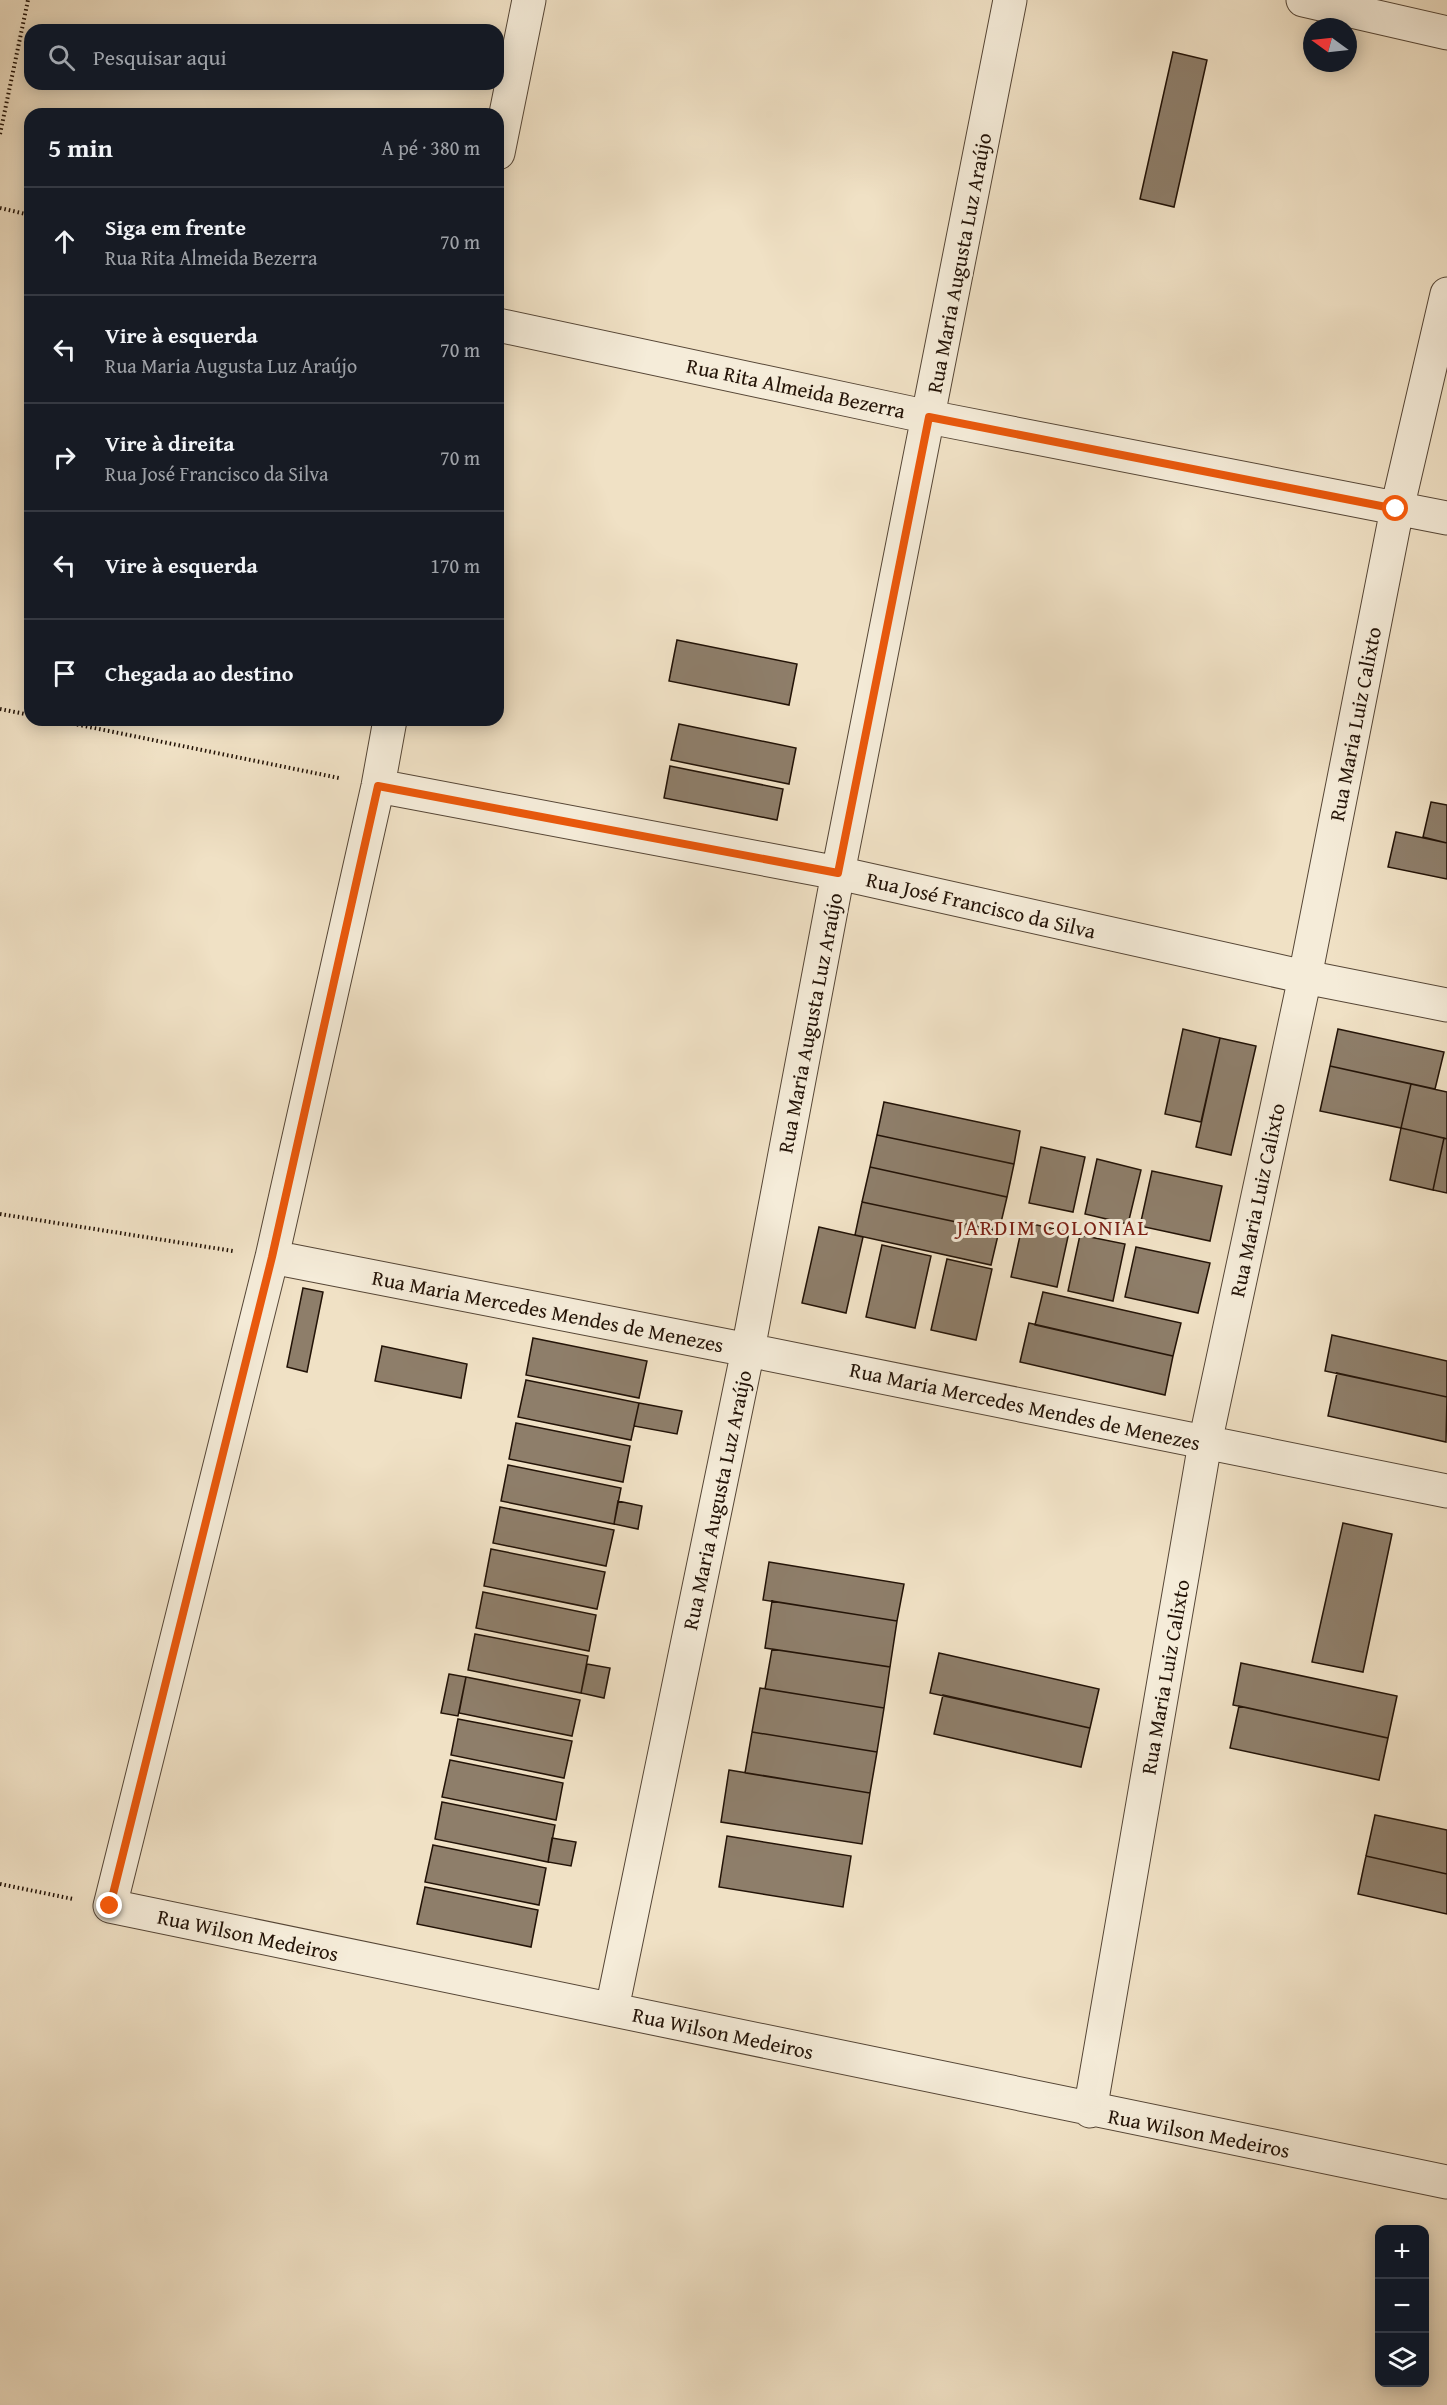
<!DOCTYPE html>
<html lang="pt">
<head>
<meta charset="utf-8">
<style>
	:root { --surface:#171b24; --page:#242831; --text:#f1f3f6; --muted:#9ea1a6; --line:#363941 }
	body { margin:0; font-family:"Gentium Book Plus",serif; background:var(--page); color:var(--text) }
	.controls { position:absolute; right:18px; bottom:18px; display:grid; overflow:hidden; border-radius:12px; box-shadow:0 3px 15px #0003 }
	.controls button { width:54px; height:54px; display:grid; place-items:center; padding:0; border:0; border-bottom:2px solid var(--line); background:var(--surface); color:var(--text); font:30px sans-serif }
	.compass { position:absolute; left:1303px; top:18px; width:54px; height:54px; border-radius:50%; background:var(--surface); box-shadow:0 3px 15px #0003; rotate:285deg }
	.stop { position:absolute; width:18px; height:18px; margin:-14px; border:4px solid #ea580c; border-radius:50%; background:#fff }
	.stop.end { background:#ea580c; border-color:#fff; box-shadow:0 2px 6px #0008 }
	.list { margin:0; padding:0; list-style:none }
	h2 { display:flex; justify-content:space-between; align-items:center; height:78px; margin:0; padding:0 24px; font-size:26px }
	h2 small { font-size:20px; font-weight:400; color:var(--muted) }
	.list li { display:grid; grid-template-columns:39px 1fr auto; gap:18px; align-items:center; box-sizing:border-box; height:108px; padding:0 24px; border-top:2px solid var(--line) }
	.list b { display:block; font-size:22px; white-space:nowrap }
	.list p { margin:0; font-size:20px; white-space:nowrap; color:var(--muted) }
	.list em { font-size:20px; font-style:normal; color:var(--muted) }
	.icon { flex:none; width:33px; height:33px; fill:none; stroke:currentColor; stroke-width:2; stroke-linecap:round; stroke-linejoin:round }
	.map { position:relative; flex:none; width:1447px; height:2405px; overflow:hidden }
	.search { position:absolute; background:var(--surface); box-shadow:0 3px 15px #0003; left:24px; top:24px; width:480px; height:66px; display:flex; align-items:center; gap:15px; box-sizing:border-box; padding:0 21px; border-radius:18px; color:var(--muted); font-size:22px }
	.panel { position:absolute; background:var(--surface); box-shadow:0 3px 15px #0003; left:24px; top:108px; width:480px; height:618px; border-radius:18px }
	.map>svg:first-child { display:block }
	.building { fill:#8e7e6a; stroke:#231307; stroke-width:1.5 }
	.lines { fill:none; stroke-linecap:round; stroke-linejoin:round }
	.minor-casing { stroke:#564636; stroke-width:35 }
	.path { stroke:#231307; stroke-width:4; stroke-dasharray:1.5 3; stroke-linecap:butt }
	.minor { stroke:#f5ecd9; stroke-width:33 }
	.route { stroke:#ea580c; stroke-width:8 }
	.labels { text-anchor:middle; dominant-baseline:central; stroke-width:6; stroke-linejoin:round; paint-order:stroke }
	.street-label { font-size:21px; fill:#231307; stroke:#f5ecd9 }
	.neighbourhood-label { font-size:22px; letter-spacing:1.5px; fill:#7a1f14; stroke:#f5ecd9 }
</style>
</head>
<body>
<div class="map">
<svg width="1447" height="2405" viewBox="0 0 1447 2405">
	<rect width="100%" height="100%" fill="#f0e1c5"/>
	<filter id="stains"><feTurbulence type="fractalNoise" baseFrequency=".00333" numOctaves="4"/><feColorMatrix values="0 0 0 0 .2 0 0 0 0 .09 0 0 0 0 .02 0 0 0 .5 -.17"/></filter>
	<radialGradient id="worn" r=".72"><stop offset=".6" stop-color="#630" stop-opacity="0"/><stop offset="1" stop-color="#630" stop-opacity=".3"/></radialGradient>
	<path class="building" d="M1173,52L1207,60L1174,207L1140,199Z
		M677,640L797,664L789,705L669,681Z
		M679,724L796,748L789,784L671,760Z
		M670,766L783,789L777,820L664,798Z
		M1431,802L1447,805V843L1423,837Z
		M1396,832L1447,843V879L1388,867Z
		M1183,1029L1220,1038L1201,1122L1165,1114Z
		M1338,1029L1444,1052L1435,1089L1330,1066Z
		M1220,1038L1256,1046L1231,1155L1196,1147Z
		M1330,1066L1411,1084L1401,1128L1320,1111Z
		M1411,1084L1447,1092V1139L1401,1128Z
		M884,1102L1020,1131L1014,1164L877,1135Z
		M1401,1128L1444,1138L1433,1190L1390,1180Z
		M877,1135L1014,1164L1007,1197L870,1167Z
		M1444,1138L1447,1139V1193L1433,1190Z
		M1041,1147L1085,1157L1073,1212L1029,1203Z
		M1097,1159L1141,1170L1128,1224L1085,1214Z
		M870,1167L1007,1197L999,1231L862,1202Z
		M1152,1171L1222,1186L1210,1241L1140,1226Z
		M862,1202L999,1231L991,1265L855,1235Z
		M1023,1222L1069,1232L1057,1287L1011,1277Z
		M819,1227L863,1237L846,1313L802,1303Z
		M1080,1235L1125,1244L1113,1301L1068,1291Z
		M882,1245L931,1256L915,1328L866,1317Z
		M1136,1247L1210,1263L1198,1313L1125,1297Z
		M947,1259L992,1269L976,1340L931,1330Z
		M303,1288L323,1292L307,1372L287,1367Z
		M1043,1292L1181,1323L1173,1356L1035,1325Z
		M1029,1323L1173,1356L1165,1395L1020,1362Z
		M1332,1335L1447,1361V1397L1325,1371Z
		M533,1338L647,1361L639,1398L526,1375Z
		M382,1346L467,1364L461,1398L375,1381Z
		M1337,1373L1447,1397L1446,1442L1328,1416Z
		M526,1380L639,1403L631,1440L518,1417Z
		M639,1403L682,1411L677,1434L634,1426Z
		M516,1423L630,1446L623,1482L509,1459Z
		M508,1465L621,1488L614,1524L501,1501Z
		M618,1501L642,1506L638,1529L614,1524Z
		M500,1507L614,1530L606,1566L493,1543Z
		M1343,1523L1392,1534L1363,1672L1312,1662Z
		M491,1549L605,1572L597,1609L484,1586Z
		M769,1562L904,1584L897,1621L763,1600Z
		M483,1592L596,1615L589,1651L476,1628Z
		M772,1601L897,1621L890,1667L765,1648Z
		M475,1634L588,1656L581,1693L468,1670Z
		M772,1649L890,1667L884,1708L765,1689Z
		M939,1653L1099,1689L1090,1728L930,1693Z
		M1241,1663L1397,1696L1388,1738L1233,1705Z
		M587,1664L610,1668L604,1698L581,1693Z
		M449,1674L466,1677L458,1716L441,1713Z
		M466,1677L580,1700L572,1736L459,1713Z
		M760,1688L884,1708L877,1752L752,1732Z
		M943,1695L1090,1728L1081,1767L934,1734Z
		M1239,1706L1388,1738L1379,1780L1230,1748Z
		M458,1719L572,1741L564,1778L451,1755Z
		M752,1732L877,1752L870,1793L745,1773Z
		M450,1760L563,1783L556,1820L442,1797Z
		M729,1770L870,1793L862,1844L721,1822Z
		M442,1802L555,1825L548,1862L435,1839Z
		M1375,1815L1447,1830V1874L1366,1856Z
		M727,1836L851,1856L843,1907L719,1887Z
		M552,1838L576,1842L571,1866L548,1862Z
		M433,1845L546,1868L539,1905L425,1882Z
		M1366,1856L1447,1874V1914L1358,1894Z
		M425,1887L538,1910L531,1947L417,1924Z"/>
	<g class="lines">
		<g class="minor-casing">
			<path id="minor" d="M1303,0L1447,33
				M498,153L529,0
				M498,325L929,417L1447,518
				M390,720L378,786L272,1257L110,1906C556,1998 1001,2093 1447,2182
				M378,786L838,873L1305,977L1447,1005
				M272,1257L748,1350L1447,1491
				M612,2009L748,1350L838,873L1010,0
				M1090,2111L1205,1443L1305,977L1397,509L1447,294"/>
		</g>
		<path class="path" d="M0,134L28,0
			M0,208L30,215
			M0,709L30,715
			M55,720L339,778
			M0,1214L233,1251
			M0,1884L73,1899"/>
		<use href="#minor" class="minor"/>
	</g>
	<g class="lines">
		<path class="route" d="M110,1906L272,1257L378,786L838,873L929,417L1396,509"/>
	</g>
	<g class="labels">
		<g class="street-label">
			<text transform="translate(959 263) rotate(-79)">Rua Maria Augusta Luz Araújo</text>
			<text transform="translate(796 388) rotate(12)">Rua Rita Almeida Bezerra</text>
			<text transform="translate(1355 724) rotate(-79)">Rua Maria Luiz Calixto</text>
			<text transform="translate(981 905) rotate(13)">Rua José Francisco da Silva</text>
			<text transform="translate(810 1023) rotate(-79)">Rua Maria Augusta Luz Araújo</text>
			<text transform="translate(1257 1200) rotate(-78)">Rua Maria Luiz Calixto</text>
			<text transform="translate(548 1311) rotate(11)">Rua Maria Mercedes Mendes de Menezes</text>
			<text transform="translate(1025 1406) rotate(12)">Rua Maria Mercedes Mendes de Menezes</text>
			<text transform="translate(717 1500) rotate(-78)">Rua Maria Augusta Luz Araújo</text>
			<text transform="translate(1165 1677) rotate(-80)">Rua Maria Luiz Calixto</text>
			<text transform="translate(248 1935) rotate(12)">Rua Wilson Medeiros</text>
			<text transform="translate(723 2033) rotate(12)">Rua Wilson Medeiros</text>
			<text transform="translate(1199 2133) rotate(11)">Rua Wilson Medeiros</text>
		</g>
		<g class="neighbourhood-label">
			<text x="1053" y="1227">JARDIM COLONIAL</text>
		</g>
	</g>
	<rect width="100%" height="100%" filter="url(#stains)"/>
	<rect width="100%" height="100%" fill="url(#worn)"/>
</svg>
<div class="controls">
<button>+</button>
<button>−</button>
<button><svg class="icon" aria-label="layers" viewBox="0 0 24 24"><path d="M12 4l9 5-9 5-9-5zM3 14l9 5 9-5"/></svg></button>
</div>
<svg class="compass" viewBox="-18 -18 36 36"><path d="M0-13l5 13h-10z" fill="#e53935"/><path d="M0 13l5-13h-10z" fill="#9ea1a6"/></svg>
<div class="stop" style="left:1396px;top:509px"></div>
<div class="stop end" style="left:110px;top:1906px"></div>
<div class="search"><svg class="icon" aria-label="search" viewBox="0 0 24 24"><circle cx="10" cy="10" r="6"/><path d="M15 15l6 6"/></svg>Pesquisar aqui</div>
<section class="panel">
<h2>5 min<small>A pé · 380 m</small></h2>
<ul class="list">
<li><svg class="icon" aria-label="ahead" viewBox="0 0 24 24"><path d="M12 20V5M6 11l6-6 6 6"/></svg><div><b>Siga em frente</b><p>Rua Rita Almeida Bezerra</p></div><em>70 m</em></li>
<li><svg class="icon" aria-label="left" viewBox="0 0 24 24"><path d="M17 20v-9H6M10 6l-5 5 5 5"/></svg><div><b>Vire à esquerda</b><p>Rua Maria Augusta Luz Araújo</p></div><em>70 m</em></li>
<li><svg class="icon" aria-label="right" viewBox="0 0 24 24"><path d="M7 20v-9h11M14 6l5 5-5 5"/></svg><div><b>Vire à direita</b><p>Rua José Francisco da Silva</p></div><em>70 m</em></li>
<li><svg class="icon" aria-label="left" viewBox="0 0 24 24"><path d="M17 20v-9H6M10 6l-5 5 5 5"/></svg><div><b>Vire à esquerda</b></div><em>170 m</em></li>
<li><svg class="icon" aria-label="arrive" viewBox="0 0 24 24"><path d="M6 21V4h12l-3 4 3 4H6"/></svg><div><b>Chegada ao destino</b></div></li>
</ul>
</section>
</div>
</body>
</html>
